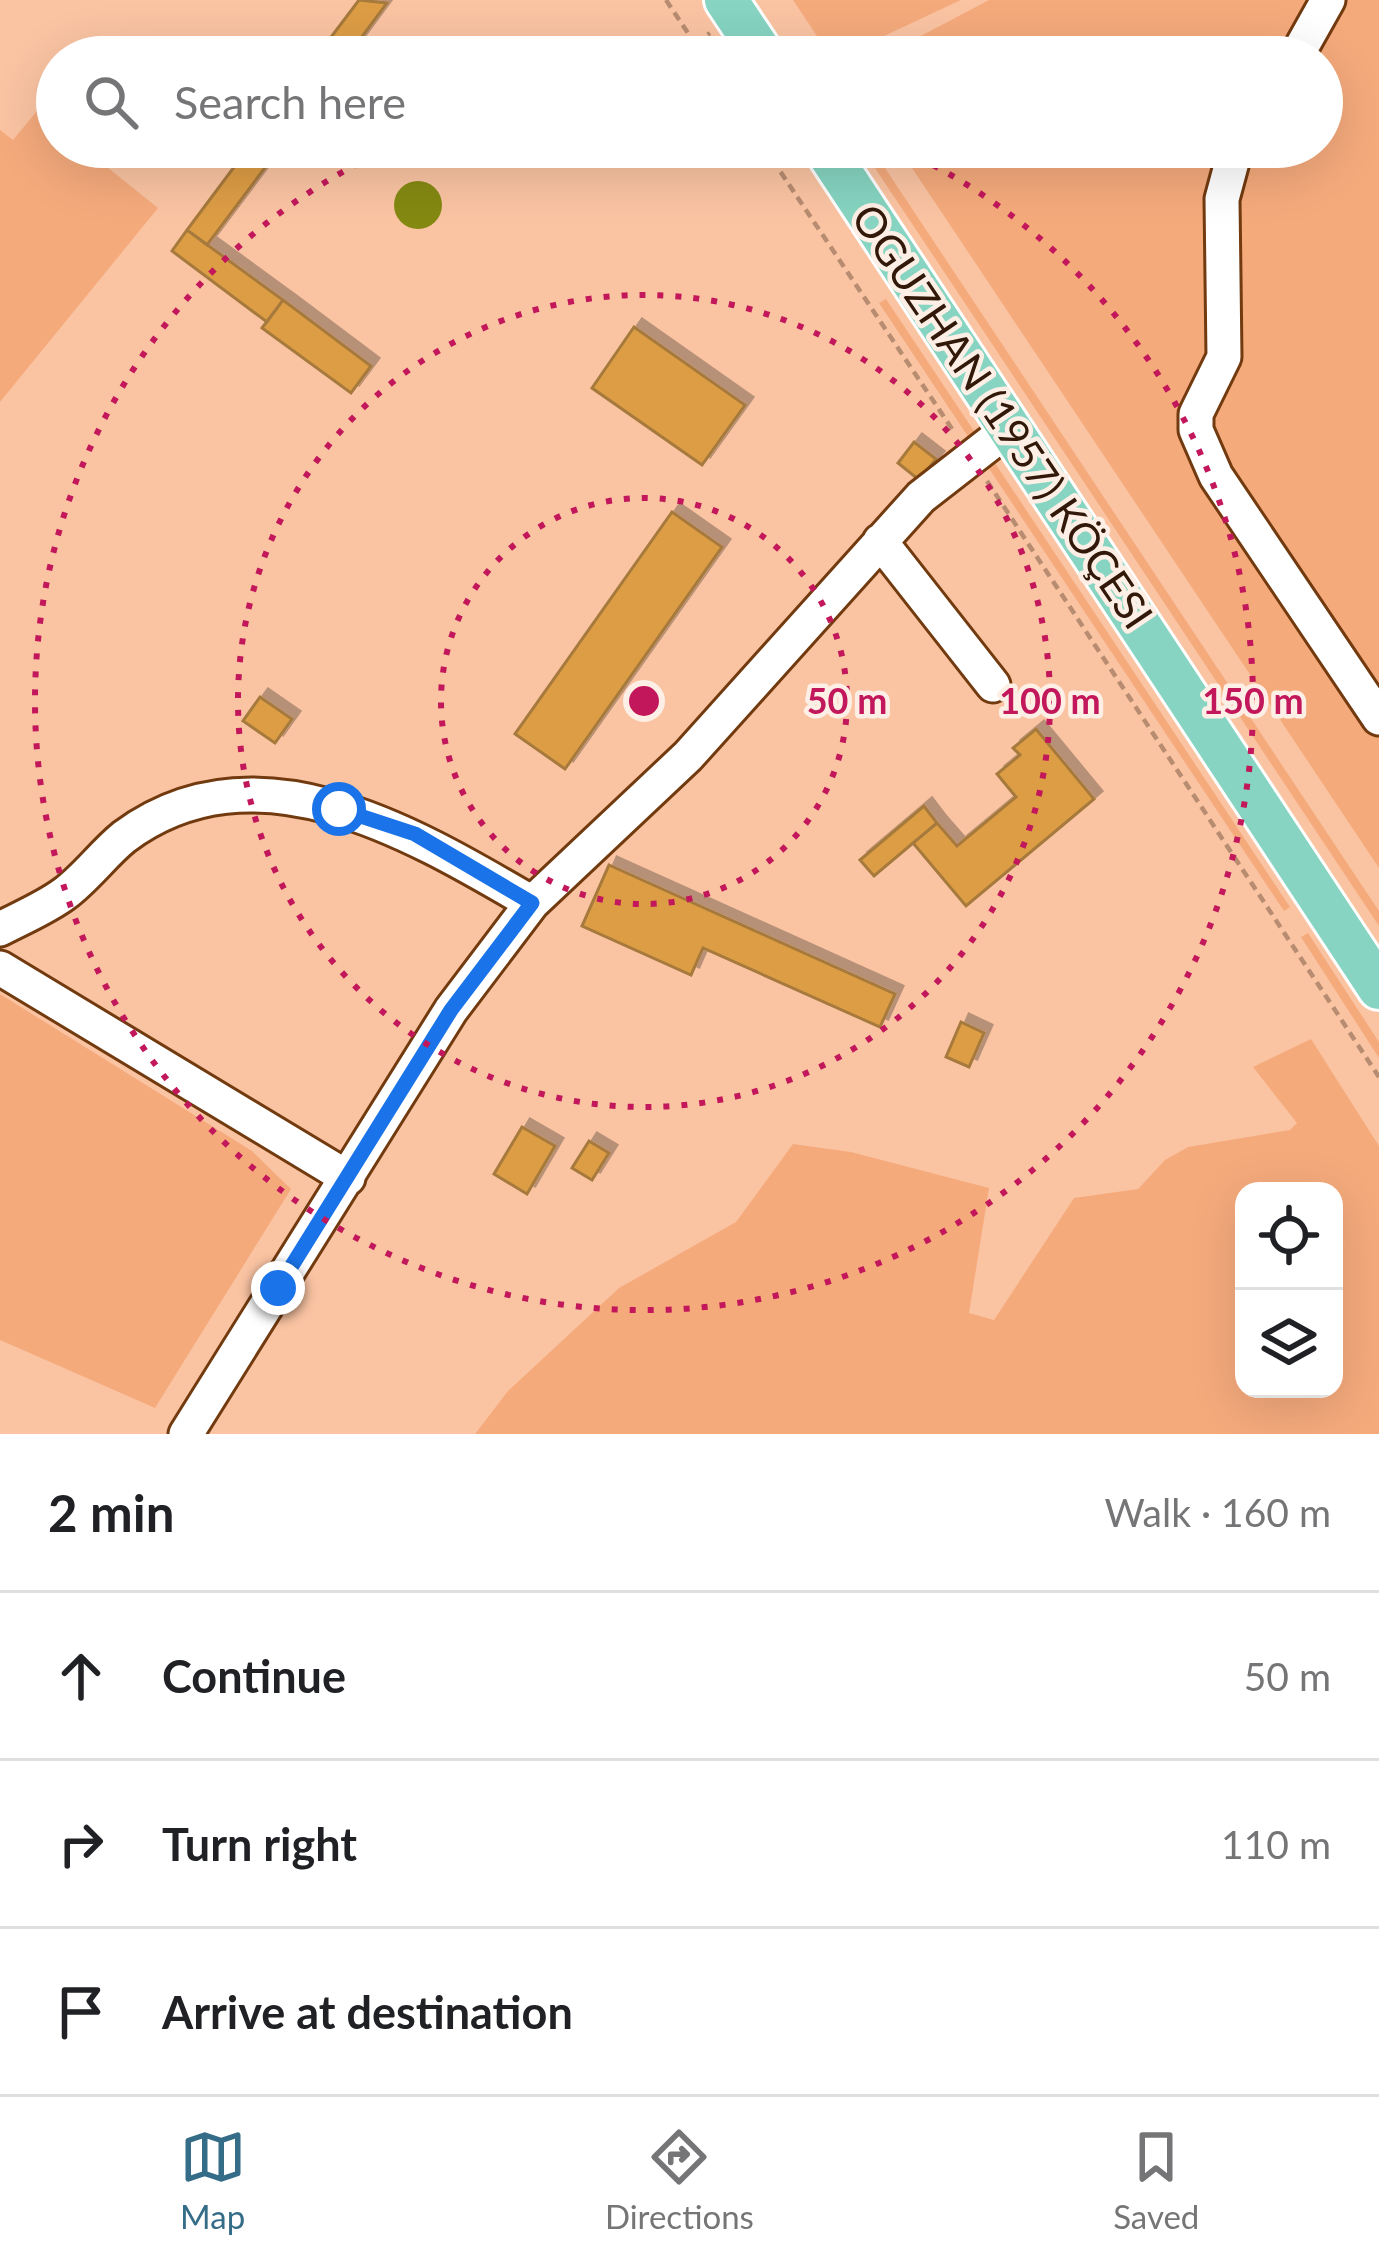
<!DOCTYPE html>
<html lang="en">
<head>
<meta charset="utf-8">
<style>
	:root { --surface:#fff; --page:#f6f6f6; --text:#202124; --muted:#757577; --line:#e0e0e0; --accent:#356c87 }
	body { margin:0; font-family:Lato,sans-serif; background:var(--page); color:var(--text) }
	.controls { position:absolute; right:36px; bottom:36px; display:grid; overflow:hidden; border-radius:24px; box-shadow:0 12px 48px #0002 }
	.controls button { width:108px; height:108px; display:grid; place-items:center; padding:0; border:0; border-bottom:3px solid var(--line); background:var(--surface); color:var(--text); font:60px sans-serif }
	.stop { position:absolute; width:36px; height:36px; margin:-27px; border:9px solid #1a73e8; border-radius:50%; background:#fff }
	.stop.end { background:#1a73e8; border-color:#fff; box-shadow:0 3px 12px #0008 }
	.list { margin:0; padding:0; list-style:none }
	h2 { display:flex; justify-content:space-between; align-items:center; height:156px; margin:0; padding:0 48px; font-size:51px }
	h2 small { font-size:39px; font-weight:400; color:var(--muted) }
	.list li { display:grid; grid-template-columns:78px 1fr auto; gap:36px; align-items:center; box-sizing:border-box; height:168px; padding:0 48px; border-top:3px solid var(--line) }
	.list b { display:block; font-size:45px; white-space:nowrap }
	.list em { font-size:39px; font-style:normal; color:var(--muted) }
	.icon { flex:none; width:66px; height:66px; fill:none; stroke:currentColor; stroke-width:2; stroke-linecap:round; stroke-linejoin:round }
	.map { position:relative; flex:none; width:1379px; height:1434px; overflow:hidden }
	.search { position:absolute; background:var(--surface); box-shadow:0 12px 48px #0002; left:36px; right:36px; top:36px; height:132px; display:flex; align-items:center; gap:30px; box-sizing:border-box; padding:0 42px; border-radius:66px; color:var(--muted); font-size:45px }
	.sheet { height:660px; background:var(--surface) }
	nav { display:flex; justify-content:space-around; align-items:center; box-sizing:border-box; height:168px; border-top:3px solid var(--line); background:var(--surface); font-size:33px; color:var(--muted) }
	nav a { display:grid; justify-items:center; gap:6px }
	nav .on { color:var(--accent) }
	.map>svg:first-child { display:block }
	.green { fill:#f5aa7c; fill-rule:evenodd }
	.water { fill:#848912 }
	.building { fill:#dd9d44; stroke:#a6793d; stroke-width:3; filter:url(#shadow) }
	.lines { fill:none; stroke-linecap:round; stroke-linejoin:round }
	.minor-casing { stroke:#723a0f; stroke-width:39 }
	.major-casing { stroke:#fff; stroke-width:48 }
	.path { stroke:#b88c70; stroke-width:4.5; stroke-dasharray:9 6; stroke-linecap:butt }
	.minor { stroke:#fff; stroke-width:33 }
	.major { stroke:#86d4c1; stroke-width:42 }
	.route { stroke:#1a73e8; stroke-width:15 }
	.ring { fill:none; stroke:#c2185b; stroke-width:6; stroke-dasharray:6 12 }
	.labels { text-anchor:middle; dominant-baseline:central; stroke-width:9; stroke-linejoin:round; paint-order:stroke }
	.street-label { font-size:42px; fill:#311808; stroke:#fdefe6 }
	.centre { fill:#c2185b; stroke:#fdefe6; stroke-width:6 }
	.ring-label { font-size:36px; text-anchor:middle; font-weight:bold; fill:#c2185b; stroke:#fdefe6; stroke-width:9; stroke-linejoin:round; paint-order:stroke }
</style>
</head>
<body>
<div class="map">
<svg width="1379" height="1434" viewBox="0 0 1379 1434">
	<defs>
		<filter id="shadow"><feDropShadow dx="8" dy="-8" stdDeviation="0" flood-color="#0004"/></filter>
	</defs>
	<rect width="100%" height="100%" fill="#fac4a3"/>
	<path class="green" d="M793,0H961L839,57H831Z
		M989,0H1319L1288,57H881Z
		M1337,0H1379V706L1206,445L1239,159L1247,147H1322V57H1306Z
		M37,111L57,127V147H82L158,208L0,402V130L13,140Z
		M861,147H871L1379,911V926Z
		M898,147H1227L1214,348L1189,413L1379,733V868Z
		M886,299L976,434L969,438L879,303Z
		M993,460L1290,907L1284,911L986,464Z
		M1308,933L1379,1042V1058L1301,937Z
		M0,994L252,1151L291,1189L155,1408L0,1340Z
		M1311,1039L1379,1146V1434H475L508,1391L619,1288L736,1222L793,1144L851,1152L989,1188L969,1313L994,1320L1074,1198L1138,1189L1165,1160L1188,1147L1290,1130L1297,1123L1253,1067ZM1244,1191H1334V1389H1244Z"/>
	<path class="water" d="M394 205a24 24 0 1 1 48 0a24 24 0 1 1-48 0Z"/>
	<path class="building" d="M359,0L387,3L347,57H316Z
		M249,147L279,149L207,245L187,230Z
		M527,147H560L552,162Z
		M187,230L283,300L267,322L172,251Z
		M283,300L371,366L351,393L262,328Z
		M634,327L745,405L702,465L592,388Z
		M914,442L936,459L919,480L898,463Z
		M672,512L722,547L565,769L515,734Z
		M260,697L292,719L275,743L243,721Z
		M1036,729L1094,799L966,906L913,843L937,823L957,846L1016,797L997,774L1020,755L1013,748Z
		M924,806L937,823L874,876L860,860Z
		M609,865L895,994L880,1027L703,948L691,975L582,926Z
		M961,1022L984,1033L969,1067L946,1057Z
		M522,1127L555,1146L527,1194L494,1174Z
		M589,1141L609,1153L592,1180L572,1168Z"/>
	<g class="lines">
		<g class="minor-casing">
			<path id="minor" d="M1296,57L1328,0
				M1236,147L1222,199L1224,357L1196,414V430L1216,476L1379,718
				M880,541L993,685
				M0,929C21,918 45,908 64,894C86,878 103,854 124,837C256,739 414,834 532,903L688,756L921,497L1011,427
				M0,968L348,1178
				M186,1434L451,1010L532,903"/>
		</g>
		<g class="major-casing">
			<path id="major" d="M726,0L764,57
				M824,147L1379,988"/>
		</g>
		<path class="path" d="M666,0L704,57
			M695,43L710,33
			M764,147L954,432
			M987,481L1379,1077"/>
		<use href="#minor" class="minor"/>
		<use href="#major" class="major"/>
	</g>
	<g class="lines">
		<path class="route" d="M278,1288L451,1010L532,903L415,834L339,809"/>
	</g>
	<g class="ring">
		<circle cx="644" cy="701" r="203"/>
		<circle cx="644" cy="701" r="406"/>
		<path d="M901 149A609 609 0 1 1 387 149"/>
	</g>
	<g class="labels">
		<g class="street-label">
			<text transform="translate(1003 416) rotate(56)">OGUZHAN (1957) KÖÇESI</text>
		</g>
	</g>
	<circle cx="644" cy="701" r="18" class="centre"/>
	<g class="ring-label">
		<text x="847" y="714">50 m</text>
		<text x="1050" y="714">100 m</text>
		<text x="1253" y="714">150 m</text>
	</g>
</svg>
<div class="controls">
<button><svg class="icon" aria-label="locate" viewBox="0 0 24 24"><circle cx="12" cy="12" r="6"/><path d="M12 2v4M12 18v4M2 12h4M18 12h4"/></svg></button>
<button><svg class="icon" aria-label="layers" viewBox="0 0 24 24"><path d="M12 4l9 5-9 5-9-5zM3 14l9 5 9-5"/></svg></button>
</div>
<div class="stop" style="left:339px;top:809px"></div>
<div class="stop end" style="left:278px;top:1288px"></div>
<div class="search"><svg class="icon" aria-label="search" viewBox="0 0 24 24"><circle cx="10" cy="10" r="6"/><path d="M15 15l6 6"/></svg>Search here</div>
</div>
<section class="sheet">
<h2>2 min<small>Walk · 160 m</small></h2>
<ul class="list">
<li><svg class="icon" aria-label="ahead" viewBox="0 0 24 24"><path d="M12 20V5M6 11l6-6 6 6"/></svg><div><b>Continue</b></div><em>50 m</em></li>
<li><svg class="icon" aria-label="right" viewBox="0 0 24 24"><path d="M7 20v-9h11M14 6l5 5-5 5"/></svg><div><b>Turn right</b></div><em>110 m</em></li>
<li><svg class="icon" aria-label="arrive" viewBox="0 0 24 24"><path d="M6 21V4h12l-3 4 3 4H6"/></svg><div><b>Arrive at destination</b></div></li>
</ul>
</section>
<nav>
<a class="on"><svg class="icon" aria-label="map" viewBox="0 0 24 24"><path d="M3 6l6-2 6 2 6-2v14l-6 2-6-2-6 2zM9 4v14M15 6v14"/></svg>Map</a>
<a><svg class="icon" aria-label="directions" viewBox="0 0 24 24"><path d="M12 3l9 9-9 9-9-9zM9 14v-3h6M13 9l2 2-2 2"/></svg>Directions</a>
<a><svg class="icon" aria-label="saved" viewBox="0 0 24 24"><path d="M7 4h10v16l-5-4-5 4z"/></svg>Saved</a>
</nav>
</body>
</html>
